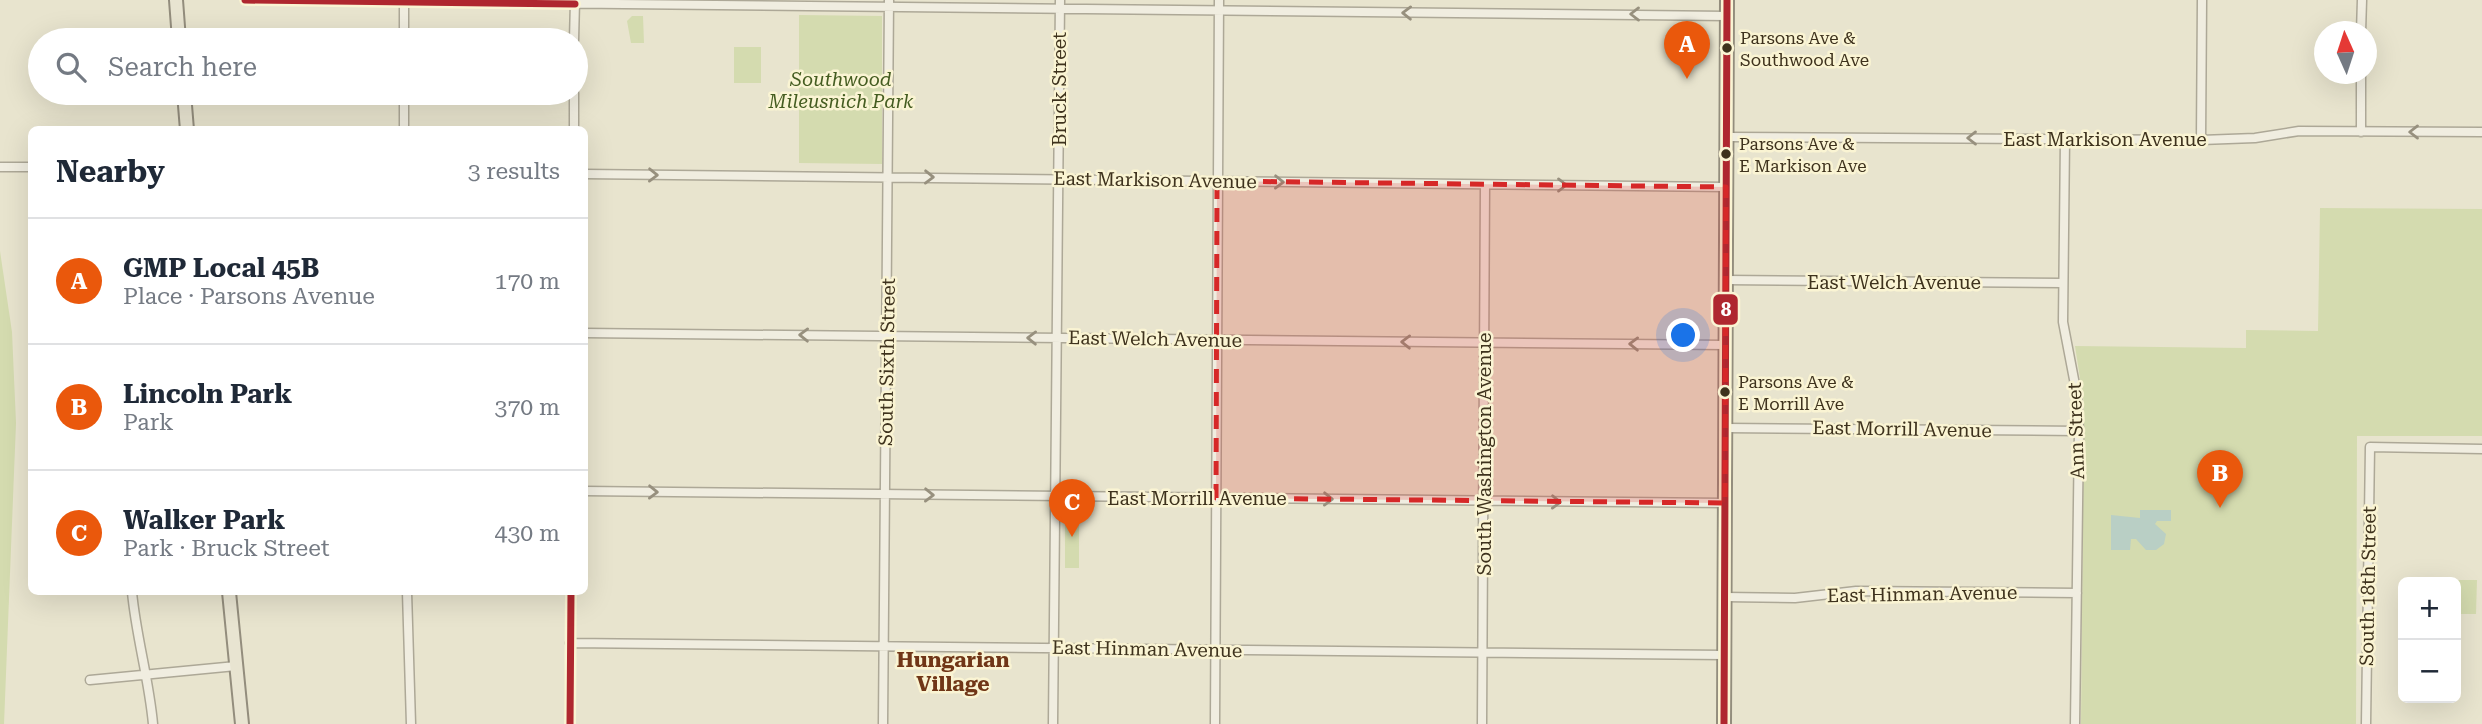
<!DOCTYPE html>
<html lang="en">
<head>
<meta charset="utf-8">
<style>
	:root { --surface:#fff; --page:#f2f2f3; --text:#1f2937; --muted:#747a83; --line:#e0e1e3; --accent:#ea580c }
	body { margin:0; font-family:"Roboto Serif",serif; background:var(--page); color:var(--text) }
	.controls { position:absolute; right:21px; bottom:21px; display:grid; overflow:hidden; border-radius:10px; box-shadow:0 7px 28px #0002 }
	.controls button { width:63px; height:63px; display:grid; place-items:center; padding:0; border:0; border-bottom:2px solid var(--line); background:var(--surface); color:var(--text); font:35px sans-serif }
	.compass { position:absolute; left:2314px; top:21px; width:63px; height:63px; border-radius:50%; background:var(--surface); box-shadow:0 7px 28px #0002; rotate:357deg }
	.you { position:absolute; left:1684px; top:336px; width:24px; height:24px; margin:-18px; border:5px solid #fff; border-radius:50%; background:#1a73e8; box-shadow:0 0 0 10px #1a73e833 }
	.badge { display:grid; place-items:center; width:46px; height:46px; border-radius:50%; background:var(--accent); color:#fff; font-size:23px; font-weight:700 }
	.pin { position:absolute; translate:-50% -58px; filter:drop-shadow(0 2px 4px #0008) }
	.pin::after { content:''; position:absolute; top:37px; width:24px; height:21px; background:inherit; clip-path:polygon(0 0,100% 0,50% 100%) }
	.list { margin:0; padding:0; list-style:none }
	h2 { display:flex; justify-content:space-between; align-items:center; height:91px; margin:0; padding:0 28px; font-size:30px }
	h2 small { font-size:23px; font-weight:400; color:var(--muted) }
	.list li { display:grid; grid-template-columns:46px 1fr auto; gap:21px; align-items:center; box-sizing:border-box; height:126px; padding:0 28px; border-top:2px solid var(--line) }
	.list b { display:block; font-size:26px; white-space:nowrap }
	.list p { margin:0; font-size:23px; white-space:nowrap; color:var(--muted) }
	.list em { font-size:23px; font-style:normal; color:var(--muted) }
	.icon { flex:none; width:38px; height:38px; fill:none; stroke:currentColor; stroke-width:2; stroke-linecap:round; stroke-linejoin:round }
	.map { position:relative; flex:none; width:2482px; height:724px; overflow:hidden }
	.search { position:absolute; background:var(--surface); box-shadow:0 7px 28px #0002; left:28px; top:28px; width:560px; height:77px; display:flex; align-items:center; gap:18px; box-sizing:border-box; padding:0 24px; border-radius:38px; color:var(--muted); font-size:26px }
	.panel { position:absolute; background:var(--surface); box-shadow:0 7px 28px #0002; left:28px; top:126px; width:560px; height:469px; border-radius:10px }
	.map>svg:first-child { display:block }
	.green { fill:#d4dbaf }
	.water { fill:#b9cfc5 }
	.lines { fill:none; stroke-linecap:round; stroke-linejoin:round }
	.street-casing { stroke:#ada897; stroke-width:11 }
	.primary-casing { stroke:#938d7d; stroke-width:16 }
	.street { stroke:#f0ede0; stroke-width:8 }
	.primary { stroke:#e8e4d1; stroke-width:12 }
	.bus-1-casing { stroke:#faf4d3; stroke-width:12 }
	.bus-1 { stroke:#af272f; stroke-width:7 }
	.oneway { stroke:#97907e }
	.marked { fill:#d62828; fill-opacity:0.2; stroke:#d62828; stroke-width:5; stroke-dasharray:14 9; stroke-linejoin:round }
	.bus-dot { fill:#3e321d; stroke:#faf4d3; stroke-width:2.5 }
	.labels { text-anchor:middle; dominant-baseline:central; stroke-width:5; stroke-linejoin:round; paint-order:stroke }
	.bus-label { font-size:17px; fill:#3e321d; stroke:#faf4d3; text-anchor:start }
	.park-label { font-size:19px; font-style:italic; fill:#455d21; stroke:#faf4d3 }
	.street-label { font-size:19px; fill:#3e321d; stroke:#faf4d3 }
	.neighbourhood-label { font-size:21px; font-weight:bold; fill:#703617; stroke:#faf4d3 }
	.line-badge { stroke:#faf4d3; stroke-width:2.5 }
	.badge-label { font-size:19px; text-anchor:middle; font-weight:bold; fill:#fff }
</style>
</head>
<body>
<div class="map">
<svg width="2482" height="724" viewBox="0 0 2482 724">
	<rect width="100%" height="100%" fill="#e8e4ce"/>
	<path class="green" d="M799,15L882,16V164L799,163Z
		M632,16H643L644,43H631L627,21Z
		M734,47H761V83H734Z
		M2320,208L2482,209V436H2357L2356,724H2081L2084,404L2075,346L2246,348V330L2318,331Z
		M0,251L12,332L16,423L4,724H0Z
		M1065,507H1079V568H1065Z
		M2420,580H2477L2476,614H2456V582H2419Z"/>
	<path class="water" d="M2140,510H2171V521H2157L2155,524L2166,534L2164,544L2156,550H2146L2136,539H2131L2130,550H2111V515L2140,518Z"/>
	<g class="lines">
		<g class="street-casing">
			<path id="street" d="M245,0L1727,16
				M2361,32L2362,0
				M404,40V0
				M574,40L575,1
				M404,130V93
				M574,130V93
				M2361,132V74
				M1727,137L2201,140L2255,138L2299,131L2482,132
				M2065,139L2063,322L2077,395L2079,431L2075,724
				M2201,140L2202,0
				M0,167H32
				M584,174L1726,187
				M1726,280L2062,283
				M584,333L1726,345
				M1726,428L2079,431
				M584,491L1725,503
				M132,592C136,636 149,679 153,724
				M407,592L411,724
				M1725,597L1795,598L1856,591L2077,593
				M570,643L1724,655
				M90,680L236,666
				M570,724L571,592
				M883,724L889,0
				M1053,724L1060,0
				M1215,724L1219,0
				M1482,724L1485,185
				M2366,724L2370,447L2482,449"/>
		</g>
		<g class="primary-casing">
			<path id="primary" d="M176,0L179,40
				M184,93L187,130
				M229,592L242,724
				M1724,724L1727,0"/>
		</g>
		<use href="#street" class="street"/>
		<use href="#primary" class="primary"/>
		<g class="bus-1-casing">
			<path id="bus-1" d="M245,0L575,4
				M570,724L571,592
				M1724,724L1727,0"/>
		</g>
		<use href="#bus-1" class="bus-1"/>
	</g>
	<defs><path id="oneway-chevron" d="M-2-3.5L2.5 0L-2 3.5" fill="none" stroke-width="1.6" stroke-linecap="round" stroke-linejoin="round" transform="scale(1.75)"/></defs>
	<g class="oneway">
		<use href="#oneway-chevron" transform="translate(1407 13) rotate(-179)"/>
		<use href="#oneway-chevron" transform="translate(1635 14) rotate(-180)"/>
		<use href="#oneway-chevron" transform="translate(2414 132) rotate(-180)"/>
		<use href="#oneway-chevron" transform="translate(1972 138) rotate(-180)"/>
		<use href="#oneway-chevron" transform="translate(653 175) rotate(1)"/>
		<use href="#oneway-chevron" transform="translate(929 177) rotate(1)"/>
		<use href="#oneway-chevron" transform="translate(1279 182) rotate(1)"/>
		<use href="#oneway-chevron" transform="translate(1562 185)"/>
		<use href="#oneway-chevron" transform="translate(804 335) rotate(-179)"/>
		<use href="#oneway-chevron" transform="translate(1032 338) rotate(-179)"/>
		<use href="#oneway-chevron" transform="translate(1406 342) rotate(-179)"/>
		<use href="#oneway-chevron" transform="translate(1634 344) rotate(-179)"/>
		<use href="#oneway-chevron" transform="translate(653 492) rotate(1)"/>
		<use href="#oneway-chevron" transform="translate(929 495) rotate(1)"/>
		<use href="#oneway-chevron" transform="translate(1328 499) rotate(1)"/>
		<use href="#oneway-chevron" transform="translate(1556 502) rotate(1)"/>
	</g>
	<path class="marked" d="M1217,181L1726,187L1725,503L1216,498Z"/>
	<g class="bus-dot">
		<circle cx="1727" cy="48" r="6"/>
		<circle cx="1726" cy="154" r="6"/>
		<circle cx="1725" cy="392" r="6"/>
	</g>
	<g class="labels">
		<g class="bus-label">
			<text x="1740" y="38">Parsons Ave &amp;<tspan x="1740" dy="22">Southwood Ave</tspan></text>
			<text x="1739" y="144">Parsons Ave &amp;<tspan x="1739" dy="22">E Markison Ave</tspan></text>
			<text x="1738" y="382">Parsons Ave &amp;<tspan x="1738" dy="22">E Morrill Ave</tspan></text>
		</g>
		<g class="park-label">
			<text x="841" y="79">Southwood<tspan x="841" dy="22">Mileusnich Park</tspan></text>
		</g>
		<g class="street-label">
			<text transform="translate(1059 89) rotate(-90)">Bruck Street</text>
			<text x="2105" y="139">East Markison Avenue</text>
			<text transform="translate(1155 180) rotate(1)">East Markison Avenue</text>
			<text x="1894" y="282">East Welch Avenue</text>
			<text transform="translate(1155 339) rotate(1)">East Welch Avenue</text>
			<text transform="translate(887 362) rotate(-89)">South Sixth Street</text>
			<text transform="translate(1902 429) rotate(1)">East Morrill Avenue</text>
			<text transform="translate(2076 431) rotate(-92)">Ann Street</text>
			<text transform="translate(1484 454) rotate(-90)">South Washington Avenue</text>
			<text x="1197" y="498">East Morrill Avenue</text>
			<text transform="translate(2368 586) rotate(-89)">South 18th Street</text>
			<text transform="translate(1922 594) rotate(-1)">East Hinman Avenue</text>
			<text transform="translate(1147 649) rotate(1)">East Hinman Avenue</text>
		</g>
		<g class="neighbourhood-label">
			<text x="953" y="660">Hungarian<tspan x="953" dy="24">Village</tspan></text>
		</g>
	</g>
	<rect class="line-badge" x="1712" y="293" width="27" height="33" rx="7" fill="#af272f"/>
	<g class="badge-label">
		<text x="1726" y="316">8</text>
	</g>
</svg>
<div class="controls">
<button>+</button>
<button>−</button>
</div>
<svg class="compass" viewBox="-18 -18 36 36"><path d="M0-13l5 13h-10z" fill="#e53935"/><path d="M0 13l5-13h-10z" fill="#747a83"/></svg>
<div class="you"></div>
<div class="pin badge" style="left:1687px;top:79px">A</div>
<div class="pin badge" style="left:2220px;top:508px">B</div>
<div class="pin badge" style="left:1072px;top:537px">C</div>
<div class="search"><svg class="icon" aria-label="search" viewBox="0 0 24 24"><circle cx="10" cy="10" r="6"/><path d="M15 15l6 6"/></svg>Search here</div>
<section class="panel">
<h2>Nearby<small>3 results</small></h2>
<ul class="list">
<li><span class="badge">A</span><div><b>GMP Local 45B</b><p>Place · Parsons Avenue</p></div><em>170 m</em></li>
<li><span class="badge">B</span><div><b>Lincoln Park</b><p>Park</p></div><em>370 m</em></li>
<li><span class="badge">C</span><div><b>Walker Park</b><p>Park · Bruck Street</p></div><em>430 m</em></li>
</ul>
</section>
</div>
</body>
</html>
